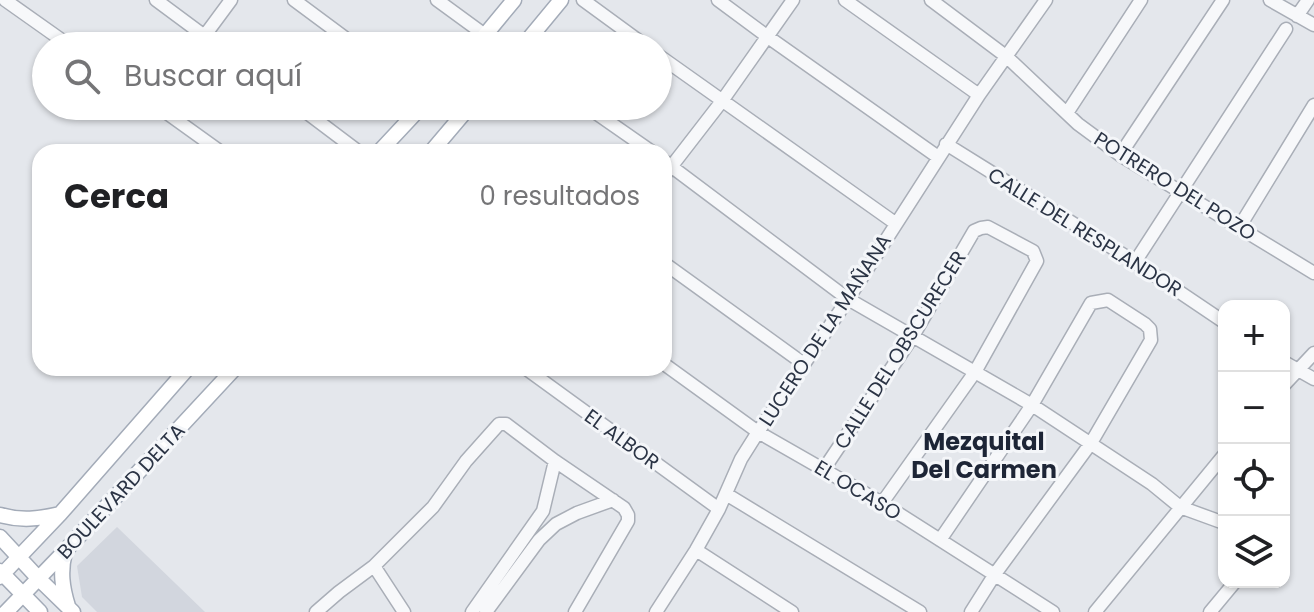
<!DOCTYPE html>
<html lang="es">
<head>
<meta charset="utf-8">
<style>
	:root { --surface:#fff; --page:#f2f2f2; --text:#202124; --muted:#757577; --line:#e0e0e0 }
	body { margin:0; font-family:Poppins,sans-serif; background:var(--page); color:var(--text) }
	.controls { position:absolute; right:24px; bottom:24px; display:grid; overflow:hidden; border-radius:16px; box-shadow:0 2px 6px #0004 }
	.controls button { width:72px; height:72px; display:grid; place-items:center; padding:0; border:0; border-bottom:2px solid var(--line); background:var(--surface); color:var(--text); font:40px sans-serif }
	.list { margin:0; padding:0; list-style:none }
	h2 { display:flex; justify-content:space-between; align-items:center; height:104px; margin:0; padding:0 32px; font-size:34px }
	h2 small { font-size:26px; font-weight:400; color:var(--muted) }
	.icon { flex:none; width:44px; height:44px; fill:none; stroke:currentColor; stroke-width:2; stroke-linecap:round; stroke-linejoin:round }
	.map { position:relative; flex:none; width:1314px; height:612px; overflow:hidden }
	.search { position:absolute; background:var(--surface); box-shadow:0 2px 6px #0004; left:32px; top:32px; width:640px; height:88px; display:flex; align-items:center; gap:20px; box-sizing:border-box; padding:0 28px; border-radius:44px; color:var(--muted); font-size:30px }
	.panel { position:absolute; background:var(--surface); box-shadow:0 2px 6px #0004; left:32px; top:144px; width:640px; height:232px; border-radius:24px }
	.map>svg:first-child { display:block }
	.built { fill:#d2d6de }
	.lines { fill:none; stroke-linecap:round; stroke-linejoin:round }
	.minor-casing { stroke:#a9aeb7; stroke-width:15 }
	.major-casing { stroke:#a3abb8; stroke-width:17 }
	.minor { stroke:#f7f8fa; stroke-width:12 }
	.major { stroke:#fff; stroke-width:14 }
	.labels { text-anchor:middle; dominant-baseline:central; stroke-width:6; stroke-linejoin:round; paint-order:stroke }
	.street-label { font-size:20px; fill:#2b3445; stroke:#f4f6f9 }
	.quarter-label { font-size:24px; font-weight:bold; fill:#1d2536; stroke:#f4f6f9 }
</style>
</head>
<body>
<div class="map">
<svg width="1314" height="612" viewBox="0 0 1314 612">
	<rect width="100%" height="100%" fill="#e4e7ec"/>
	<path class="built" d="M117,527L205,612H97L82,597L77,566Z"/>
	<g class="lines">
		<g class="minor-casing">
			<path id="minor" d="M5,0L70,46
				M156,0L218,46
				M294,0L356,46
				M437,0L500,46
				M583,0L646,46
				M718,0L768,37L938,157
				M845,0L979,95
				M931,0L1007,57L1078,124L1120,155L1314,273
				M1270,0L1314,25
				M1297,16L1308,0
				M197,46L231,0
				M658,55L895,223
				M157,106L221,152
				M298,106L359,152
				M586,106L652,152
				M1067,113L1141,0
				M946,144L1135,262L1224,322
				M1120,155L1223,0
				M664,161L848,299L1032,405L1152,484L1180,507L1224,523
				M664,176L722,101L793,0
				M1240,226L1314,105
				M1135,262L1286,29
				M664,263L804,364
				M1284,362L1314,379
				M664,364L758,432L882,503L1053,612
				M525,368L719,509
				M1284,385L1314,353
				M824,469L913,336L974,231L981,228L988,227L1033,251L1037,261L975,372L882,503
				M726,494L920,612
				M940,540L1032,405L1091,303L1108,300L1145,324L1150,329L1151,340L1091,443L995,574L971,612
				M696,550L792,612
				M374,566L404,612
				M316,612L339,592L374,566L433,507L466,461L499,424H506L555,461L624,508L628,515V521L575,612
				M472,612L543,511L555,461
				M486,612L539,540L556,524L577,513L613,500
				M656,612L696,550L719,509L741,459L758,432L848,299L979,95L1046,0
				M1095,612L1224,455
				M1210,612L1235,582"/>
		</g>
		<g class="major-casing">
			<path id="major" d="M476,46L514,0
				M523,46L561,0
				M379,152L422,106
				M431,152L470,106
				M0,515C21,521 39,519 60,514
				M0,537L39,579L73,612
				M65,552C60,571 62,587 68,606
				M0,571L40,612
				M0,577L60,514L188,368
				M6,612L65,551L235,368"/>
		</g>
		<use href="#minor" class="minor"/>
		<use href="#major" class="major"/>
	</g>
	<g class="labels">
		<g class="street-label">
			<text transform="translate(1175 186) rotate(32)">POTRERO DEL POZO</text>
			<text transform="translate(1085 232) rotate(32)">CALLE DEL RESPLANDOR</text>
			<text transform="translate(825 330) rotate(-57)">LUCERO DE LA MAÑANA</text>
			<text transform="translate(900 350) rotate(-58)">CALLE DEL OBSCURECER</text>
			<text transform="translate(622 439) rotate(36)">EL ALBOR</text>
			<text transform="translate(858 490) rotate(31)">EL OCASO</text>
			<text transform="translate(121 491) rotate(-47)">BOULEVARD DELTA</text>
		</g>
		<g class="quarter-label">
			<text x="984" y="441">Mezquital<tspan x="984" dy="28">Del Carmen</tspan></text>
		</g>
	</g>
</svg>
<div class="controls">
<button>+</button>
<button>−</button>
<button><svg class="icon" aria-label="locate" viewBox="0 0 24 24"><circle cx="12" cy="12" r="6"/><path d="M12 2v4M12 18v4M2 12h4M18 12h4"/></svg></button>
<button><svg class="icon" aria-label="layers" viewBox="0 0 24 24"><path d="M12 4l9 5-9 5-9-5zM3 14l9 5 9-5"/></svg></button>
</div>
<div class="search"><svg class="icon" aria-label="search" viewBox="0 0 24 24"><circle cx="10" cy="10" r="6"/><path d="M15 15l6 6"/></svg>Buscar aquí</div>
<section class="panel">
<h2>Cerca<small>0 resultados</small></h2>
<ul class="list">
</ul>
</section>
</div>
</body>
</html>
